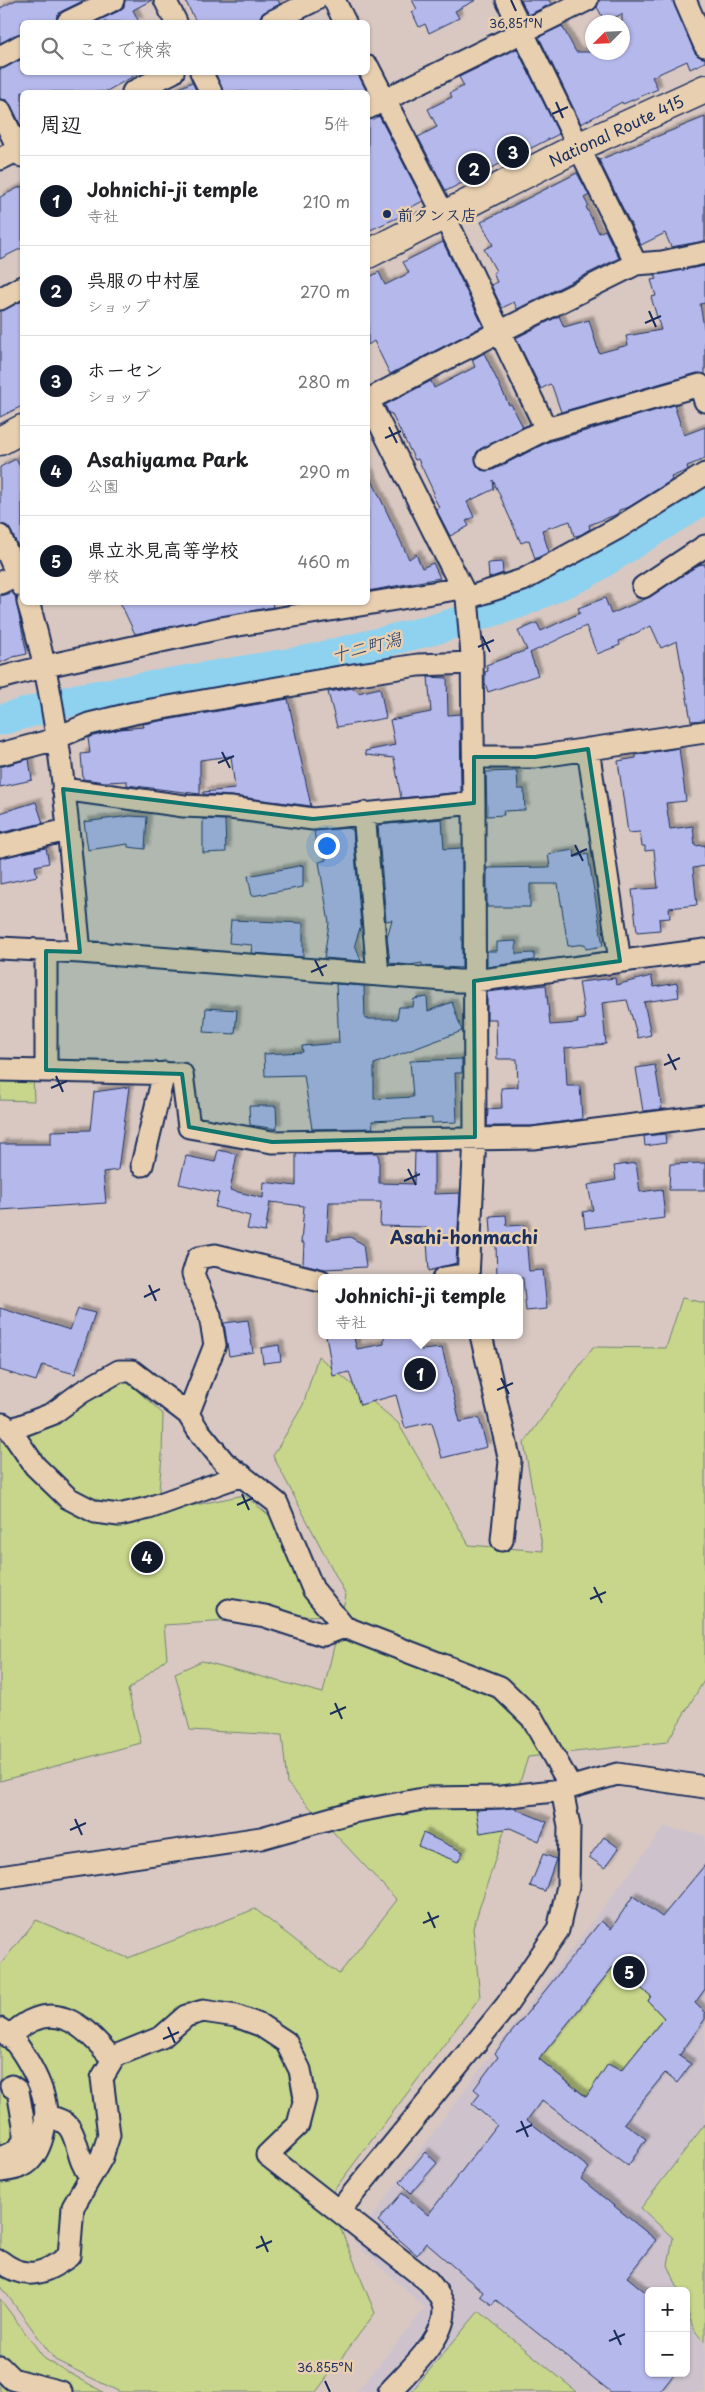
<!DOCTYPE html>
<html lang="ja">
<head>
<meta charset="utf-8">
<style>
	:root { --surface:#fff; --page:#f6f6f6; --text:#202124; --muted:#757577; --line:#e0e0e0; --accent:#111827 }
	body { margin:0; font-family:"Playpen Sans","Klee One",sans-serif; background:var(--page); color:var(--text) }
	.controls { position:absolute; right:15px; bottom:15px; display:grid; overflow:hidden; border-radius:8px; box-shadow:0 1px 4px #0004 }
	.controls button { width:45px; height:45px; display:grid; place-items:center; padding:0; border:0; border-bottom:1px solid var(--line); background:var(--surface); color:var(--text); font:25px sans-serif }
	.compass { position:absolute; left:585px; top:15px; width:45px; height:45px; border-radius:50%; background:var(--surface); box-shadow:0 1px 4px #0004; rotate:246deg }
	.you { position:absolute; left:326px; top:845px; width:18px; height:18px; margin:-12px; border:4px solid #fff; border-radius:50%; background:#1a73e8; box-shadow:0 0 0 8px #1a73e833 }
	.badge { display:grid; place-items:center; width:32px; height:32px; border-radius:50%; background:var(--accent); color:#fff; font-size:16px; font-weight:700 }
	.pin { position:absolute; translate:-50% -50%; border:2px solid #fff; box-shadow:0 1px 5px #0006 }
	.popup { position:absolute; left:318px; top:1274px; width:205px; height:65px; box-sizing:border-box; display:grid; place-content:center; border-radius:8px; background:var(--surface); filter:drop-shadow(0 1px 4px #0005); font-size:16px; white-space:nowrap; color:var(--muted) }
	.popup b { font-size:19px; color:var(--text) }
	.popup::after { content:''; position:absolute; left:50%; top:100%; margin-left:-10px; border:10px solid transparent; border-top-color:var(--surface) }
	.list { margin:0; padding:0; list-style:none }
	h2 { display:flex; justify-content:space-between; align-items:center; height:65px; margin:0; padding:0 20px; font-size:21px }
	h2 small { font-size:16px; font-weight:400; color:var(--muted) }
	.list li { display:grid; grid-template-columns:32px 1fr auto; gap:15px; align-items:center; box-sizing:border-box; height:90px; padding:0 20px; border-top:1px solid var(--line) }
	.list b { display:block; font-size:19px; white-space:nowrap }
	.list p { margin:0; font-size:16px; white-space:nowrap; color:var(--muted) }
	.list em { font-size:16px; font-style:normal; color:var(--muted) }
	.icon { flex:none; width:28px; height:28px; fill:none; stroke:currentColor; stroke-width:2; stroke-linecap:round; stroke-linejoin:round }
	.map { position:relative; flex:none; width:705px; height:2392px; overflow:hidden }
	.search { position:absolute; background:var(--surface); box-shadow:0 1px 4px #0004; left:20px; top:20px; width:350px; height:55px; display:flex; align-items:center; gap:12px; box-sizing:border-box; padding:0 18px; border-radius:8px; color:var(--muted); font-size:19px }
	.panel { position:absolute; background:var(--surface); box-shadow:0 1px 4px #0004; left:20px; top:90px; width:350px; height:515px; border-radius:8px }
	.map>svg:first-child { display:block }
	.built { fill:#cec3cd; fill-rule:evenodd }
	.green { fill:#c7d68a; stroke:#718274 }
	.lines { fill:none; stroke-linecap:round; stroke-linejoin:round }
	.river { stroke:#8ed2ef; stroke-width:31 }
	.building { fill:#b5b8ea; stroke:#1b2f5e; fill-rule:evenodd; filter:url(#shadow) }
	.minor-casing { stroke:#1b2f5e; stroke-width:25 }
	.highway-casing { stroke:#1b2f5e; stroke-width:31 }
	.minor { stroke:#e8cfb0; stroke-width:21 }
	.highway { stroke:#e8cfb0; stroke-width:28 }
	.marked { fill:#0f766e; fill-opacity:0.2; stroke:#0f766e; stroke-width:4; stroke-linejoin:round }
	.ticks { fill:none; stroke:#1b2f5e; stroke-width:2 }
	.poi-dot { fill:#1b2f5e; stroke:#e8cfb0; stroke-width:2 }
	.labels { text-anchor:middle; dominant-baseline:central; stroke-width:5; stroke-linejoin:round; paint-order:stroke }
	.street-label { font-size:16px; fill:#1b2f5e; stroke:#e8cfb0 }
	.poi-label { font-size:16px; font-weight:bold; fill:#1b2f5e; stroke:#e8cfb0; text-anchor:start }
	.water-label { font-size:18px; font-style:italic; fill:#263f6c; stroke:#e8cfb0 }
	.neighbourhood-label { font-size:18px; font-weight:bold; fill:#1b2f5e; stroke:#e8cfb0 }
	.ticks-label { font-size:12px; text-anchor:middle; fill:#1b2f5e; stroke:#e8cfb0; stroke-width:5; stroke-linejoin:round; paint-order:stroke }
</style>
</head>
<body>
<div class="map">
<svg width="705" height="2392" viewBox="0 0 705 2392">
	<defs>
		<filter id="shadow"><feDropShadow dx="4.5" dy="-4.5" stdDeviation="1" flood-color="#0004"/></filter>
	</defs>
	<rect width="100%" height="100%" fill="#d9c8c1"/>
	<filter id="ink" filterUnits="userSpaceOnUse"><feTurbulence type="fractalNoise" baseFrequency=".02" numOctaves="2"/><feDisplacementMap in="SourceGraphic" scale="10" xChannelSelector="R" yChannelSelector="G"/><feConvolveMatrix kernelMatrix="1 2 1 2 8 2 1 2 1" color-interpolation-filters="sRGB"/></filter>
	<g filter="url(#ink)">
		<path class="built" d="M664,1827L705,1835V2392H356L425,2308L354,2242L450,2109ZM649,2291H686V2373H649Z"/>
		<path class="green" d="M33,1076L34,1101L0,1100V1077Z
			M682,1298L705,1303V1679L667,1742L528,1757L473,1928L480,1997L328,2198L375,2313L316,2392H120L55,2360L0,2285V1965L36,1920L128,1958L255,1909L339,1974L397,1900L287,1783L282,1735L190,1730L175,1673L202,1661L323,1693L346,1595L273,1456L303,1405L318,1356L398,1423L469,1545L543,1551L524,1443L593,1347L666,1348Z
			M118,1381L128,1382L163,1414L162,1456L157,1513L244,1495L280,1524L326,1615L164,1625L167,1658L128,1690L141,1743L0,1781V1442L53,1422Z
			M659,1952L662,1981L648,2001L664,2018L621,2071L599,2107L539,2059L613,1967L635,1984Z
			M705,2124V2342C690,2330 686,2309 686,2291H679L668,2265L673,2238L641,2208Z
			M0,2299L45,2359L103,2392H0Z
			M479,2311L577,2392H411Z"/>
		<g class="lines">
			<path class="river" d="M0,720L77,699L310,660L439,628L518,603L584,574L705,498"/>
		</g>
		<path class="building" d="M16,0H85L62,11L57,15L56,22H22V33L0,43V8Z
			M125,0H152L133,10L139,22H95L119,11L124,7Z
			M185,0H278L280,4L261,15L259,22H196Z
			M412,0H476L455,11L459,18L429,33L425,24L419,27L412,12L417,9Z
			M521,0H549L551,4L528,15Z
			M599,0H673L694,51L698,56L705,58V62L690,69L687,61L652,77L658,89L623,104L622,102L581,124L539,37L562,26L576,52H622V14L605,22L597,7Z
			M517,49L559,134L446,191L418,137L437,127L428,109L452,97L450,93L464,86L459,77Z
			M22,59V72H141L105,92H22V128L11,105L7,100L0,99V69Z
			M215,72H357L367,92H223Z
			M192,82L197,92H171Z
			M379,116L423,201L398,214L399,217L368,231V120Z
			M705,117V241L671,247L665,233L641,245L599,160Z
			M577,173L589,195L584,198L588,205L586,207L599,233L605,230L619,258L517,309L514,302L502,308L491,285L497,282L493,273L496,271L484,249L493,245L481,222Z
			M22,186V248L0,259V197Z
			M443,242L483,326L390,374L374,341L368,345V278L379,272L385,285L409,273L403,262Z
			M705,266V303L700,304L705,333V374L697,373L561,412L552,386L550,384L541,389L516,338L559,316L564,327L589,320L599,353L628,345L626,336L661,330L651,297L656,296L651,280L657,279L655,275Z
			M22,301V406L0,417V311Z
			M484,353L509,405L511,404L523,427L477,452L475,459L481,470H493L548,442L674,405L684,435L705,427V459L687,466L688,470L671,477L672,480L629,507L619,510V512L615,515L589,525L590,529L580,535L574,536L570,521L542,530L549,552L535,559L529,540L521,543L493,480L494,489L467,502L474,517L466,521L469,526L450,536L436,509L439,507L432,494L434,493L418,459L415,460L391,413L389,414L385,405L431,381L434,388L475,367L472,360Z
			M16,459L22,471V555L11,531L7,526L0,524V467Z
			M368,472L409,559L416,554L422,568L433,563L440,578L368,591Z
			M502,562L503,573L489,578L488,563Z
			M705,564V720L691,721L677,641L661,648L651,626L619,641L620,645L597,654L586,626L530,653L538,675L488,692L485,683V672L488,671L486,665L527,650L518,631L537,623L541,631L580,613L578,608L605,598L611,614L650,597L698,565Z
			M12,593L15,596L27,654L13,657L0,663V596Z
			M120,602H272L273,607L135,634Z
			M428,677L447,678L448,715L460,714L461,792L401,798L394,758L366,755L365,751L395,745L390,720L431,712Z
			M353,688L358,693L380,688L386,718L337,727L328,692Z
			M288,699L311,806L232,796L203,794V792L235,789L231,756L200,760V794L127,785V781L105,782L83,779L81,754L90,753L88,738L90,737L120,729L144,727L143,724Z
			M679,748L686,801L666,803L670,829L693,826L695,846L705,845V866L693,868L697,905L669,908L670,918L659,919L660,930L637,932L632,890L658,888L654,850L645,851V846H642L640,832L628,833L618,761L636,758V755Z
			M29,759L32,780L0,787V767Z
			M517,771L518,789H524L525,810L503,811L504,815L487,816L486,772Z
			M36,802L43,823L0,833V813Z
			M130,816L147,817L145,849L128,847V844L88,850L84,822Z
			M203,819L225,820L226,852L203,853Z
			M442,819L444,849L462,848V968L422,966V963L410,965L390,963L387,937L392,920L386,921L378,825Z
			M348,828L353,830L361,925L355,944L361,961L324,958L329,923L319,862L326,860L325,850H317L314,831Z
			M46,848L49,863L35,866L37,876L0,884V858Z
			M574,850L575,857L588,854L603,946L586,949L585,944L568,946L558,884H530V907H487V868L550,867L548,854Z
			M303,865V887L252,896L248,876Z
			M231,920L303,923V957L251,953L252,945L229,943Z
			M516,941V954L534,953V960L487,967V951H497V942Z
			M651,976L654,987L677,983L679,997L644,1002L651,1035L638,1038L627,1000L602,1003L606,1044L565,1048L567,1086H580L582,1119L532,1126H487L488,1109L502,1108L501,1088L518,1087L517,1059H497L496,1019H487V992L546,985L550,1025L578,1023L577,1020L585,1019L579,982L615,978L616,985Z
			M336,984L364,986L365,1019H397L399,1007H413L414,999L427,997L428,1011L452,1002L462,1031L374,1064V1099L413,1097L410,1061L462,1059V1073H455L457,1122L432,1123V1118L372,1121L373,1128L312,1129L304,1075L265,1076L264,1054L303,1052L302,1046L339,1043Z
			M206,1008L237,1010L235,1034L204,1032Z
			M655,1065L662,1109L643,1111L636,1068Z
			M129,1087L118,1170L103,1172L106,1203L0,1210V1144H51V1131L90,1130L94,1092Z
			M249,1106H276L277,1129L250,1125Z
			M665,1134L666,1143L645,1146L644,1136Z
			M218,1150L237,1154L230,1190L263,1198L264,1182L296,1186V1154L377,1153L379,1158V1183L414,1184L415,1152H434V1194L460,1193L456,1263L429,1271L426,1227L380,1226L381,1202H329L327,1240L350,1237L363,1244L366,1267L325,1269L303,1264L304,1243H301L304,1206L270,1202L265,1232L247,1229L250,1216L215,1207L219,1193L179,1184L186,1156L215,1162Z
			M636,1163L640,1192L662,1189L665,1218L585,1228L583,1212L593,1210L588,1185L616,1180L614,1166Z
			M705,1163V1190H669L670,1164Z
			M506,1215L507,1226L525,1225L529,1271L543,1270L547,1309L526,1311L523,1278H497L496,1245L492,1246L490,1216Z
			M0,1308L70,1330L78,1309L95,1313L75,1374L42,1365L36,1381L0,1370Z
			M248,1320L253,1352L229,1356L224,1323Z
			M326,1335H353L357,1349L384,1344V1335H418L421,1350L442,1348L460,1422L479,1418L487,1447L442,1458L432,1422L405,1428L396,1395L360,1405L349,1372L333,1376Z
			M279,1345L281,1361L263,1363L261,1348Z
			M513,1808L547,1822L539,1841L510,1828L480,1833L476,1810Z
			M423,1833L463,1852L458,1862L418,1846Z
			M604,1837L619,1848L605,1868L589,1857Z
			M543,1854L556,1859L545,1891L530,1886Z
			M705,1865V1989L695,2003L705,2013V2019L679,2056L691,2064L677,2083L665,2073L624,2123L646,2139L628,2166L542,2100L527,2120L589,2168L581,2179L656,2240L627,2277L649,2295V2373H675L660,2392H611L496,2300L492,2305L480,2296L483,2292L426,2243L417,2255L378,2221L402,2193L428,2215L497,2125L472,2104L480,2094L474,2089L498,2057L495,2053L601,1921L611,1929L633,1896L662,1917ZM613,1967L651,1996L648,2001L664,2018L621,2071L608,2064L586,2097L539,2059Z
			M425,2152L437,2163L411,2193L400,2182Z"/>
		<g class="lines">
			<g class="minor-casing">
				<path id="minor" d="M165,0L176,22
					M334,0L345,22
					M507,0L636,264
					M685,0L705,46
					M68,22L113,0
					M271,22L315,0
					M0,57L22,45
					M368,67L444,215L546,429L700,385L705,401
					M201,72L211,92
					M133,92L173,72
					M368,108L587,0
					M0,111L22,156
					M0,159L22,148
					M0,299L22,287
					M368,400L467,598L472,655L474,803L475,1137L468,1278
					M368,400L461,351L636,264L662,262L705,253
					M487,459L546,429
					M0,536L22,586
					M0,583L22,572
					M643,587L705,546
					M467,598L523,580L618,528L705,474
					M28,602C62,715 68,835 80,952
					M0,678L46,666L221,628L462,588
					M588,749L620,961
					M0,754L49,741L89,724L134,713L340,677L418,665L472,663
					M474,757H535L705,732
					M63,789L184,806L230,808L313,819L474,803
					M364,813L378,975
					M0,846L67,830
					M0,948L80,952L458,981H474L705,950
					M46,951V1070
					M0,1070L182,1074L189,1127L272,1142L533,1138L705,1116
					M142,1165L164,1073
					M444,1278L468,1274
					M321,1281L215,1255L198,1258L193,1274L210,1316L215,1345L188,1414L198,1430L224,1462L277,1503L313,1589L344,1627L500,1687L532,1718L571,1787
					M481,1335L510,1461L502,1540
					M3,1424L10,1430L52,1414L82,1392L119,1371H132L188,1414
					M10,1430L35,1466L68,1498L95,1512L119,1515L149,1508L242,1475
					M229,1610L265,1616L323,1635L344,1627
					M0,1877L261,1838L353,1812L428,1798L501,1797L562,1790L617,1774L705,1787
					M0,2029C19,2039 42,2083 45,2104C48,2123 41,2153 26,2164C19,2169 8,2170 0,2171
					M9,2037C51,1995 83,2023 113,2060
					M45,2117C83,2118 71,2153 90,2176
					M0,2158L14,2152L24,2142V2125L18,2091L11,2086
					M339,2211L506,2006L558,1930L568,1886L569,1826L562,1790
					M0,2261C26,2282 46,2273 69,2256L73,2207L102,2157L109,2135L102,2078L115,2056L162,2037L186,2016L203,2011L236,2016L260,2025L286,2042L300,2070L305,2098L298,2125L267,2155L428,2281C434,2288 440,2295 443,2304C451,2334 407,2372 389,2392
					M0,2367L12,2379L61,2392"/>
			</g>
			<g class="highway-casing">
				<path id="highway" d="M368,254L578,147L705,89
					M0,441L22,429"/>
			</g>
			<use href="#minor" class="minor"/>
			<use href="#highway" class="highway"/>
		</g>
	</g>
	<path class="marked" d="M588,749L620,961L474,981L475,1137L272,1142L189,1127L182,1074L46,1070V951L80,952L63,789L313,819L474,803V757H535Z"/>
	<path class="ticks" d="M511,0L516,11M556,102L563,118M552,114L568,107M649,311L656,327M645,323L661,316M389,427L397,443M385,438L401,431M482,636L490,652M478,647L494,640M222,752L230,768M218,763L234,756M575,845L583,861M571,856L587,849M315,960L323,976M311,972L327,965M668,1054L676,1070M664,1065L680,1058M56,1076L63,1092M51,1088L67,1081M408,1169L416,1185M404,1181L420,1174M149,1285L156,1301M144,1297L160,1289M501,1378L509,1394M497,1390L513,1383M242,1494L249,1510M237,1505L253,1498M594,1587L602,1603M590,1599L606,1592M335,1703L342,1719M330,1714L346,1707M75,1819L82,1835M70,1830L86,1823M428,1912L435,1928M423,1923L439,1916M168,2027L175,2043M163,2039L179,2032M521,2121L528,2137M516,2132L532,2125M261,2236L268,2252M256,2248L272,2241M614,2330L621,2345M609,2341L625,2334M325,2381L330,2392"/>
	<circle class="poi-dot" cx="387" cy="214" r="5"/>
	<g class="labels">
		<g class="street-label">
			<text transform="translate(616 130) rotate(-25)">National Route 415</text>
		</g>
		<g class="poi-label">
			<text x="397" y="214">前タンス店</text>
		</g>
		<g class="water-label">
			<text transform="translate(366 646) rotate(-14)">十二町潟</text>
		</g>
		<g class="neighbourhood-label">
			<text x="464" y="1236">Asahi-honmachi</text>
		</g>
	</g>
	<g class="ticks-label">
		<text x="516" y="28">36.851°N</text>
		<text x="325" y="2372">36.855°N</text>
	</g>
</svg>
<div class="controls">
<button>+</button>
<button>−</button>
</div>
<svg class="compass" viewBox="-18 -18 36 36"><path d="M0-13l5 13h-10z" fill="#e53935"/><path d="M0 13l5-13h-10z" fill="#757577"/></svg>
<div class="you"></div>
<div class="pin badge" style="left:420px;top:1374px">1</div>
<div class="popup"><b>Johnichi-ji temple</b>寺社</div>
<div class="pin badge" style="left:474px;top:169px">2</div>
<div class="pin badge" style="left:513px;top:152px">3</div>
<div class="pin badge" style="left:147px;top:1557px">4</div>
<div class="pin badge" style="left:629px;top:1972px">5</div>
<div class="search"><svg class="icon" aria-label="search" viewBox="0 0 24 24"><circle cx="10" cy="10" r="6"/><path d="M15 15l6 6"/></svg>ここで検索</div>
<section class="panel">
<h2>周辺<small>5件</small></h2>
<ul class="list">
<li><span class="badge">1</span><div><b>Johnichi-ji temple</b><p>寺社</p></div><em>210 m</em></li>
<li><span class="badge">2</span><div><b>呉服の中村屋</b><p>ショップ</p></div><em>270 m</em></li>
<li><span class="badge">3</span><div><b>ホーセン</b><p>ショップ</p></div><em>280 m</em></li>
<li><span class="badge">4</span><div><b>Asahiyama Park</b><p>公園</p></div><em>290 m</em></li>
<li><span class="badge">5</span><div><b>県立氷見高等学校</b><p>学校</p></div><em>460 m</em></li>
</ul>
</section>
</div>
</body>
</html>
